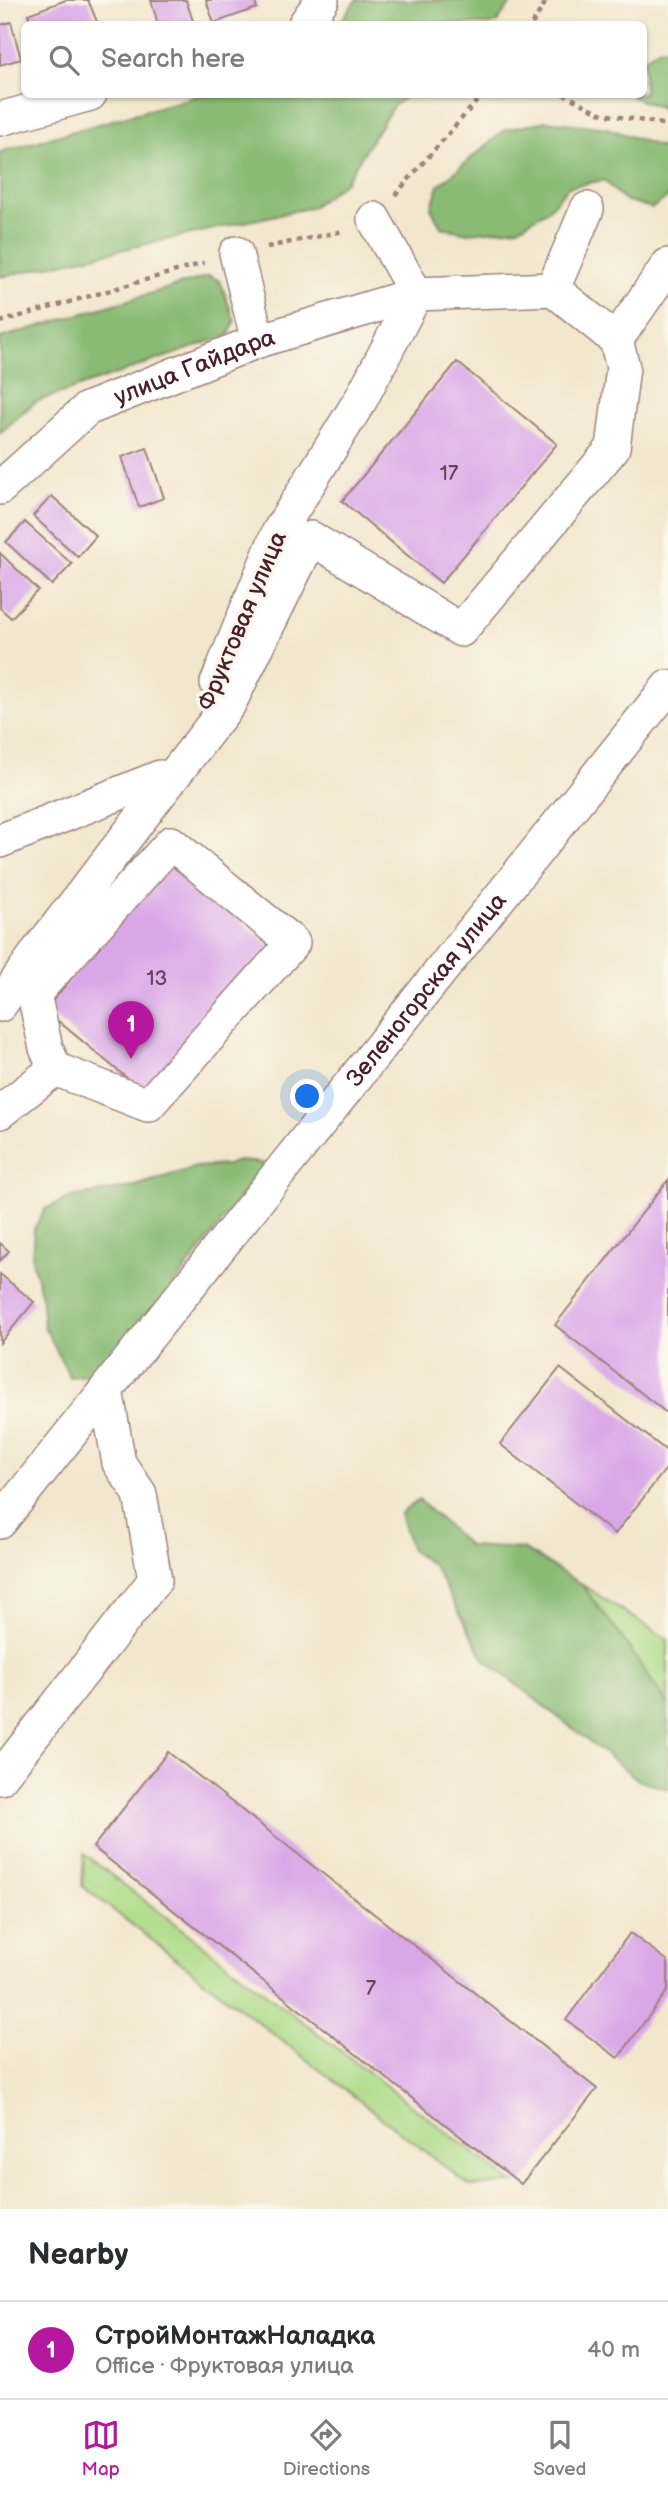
<!DOCTYPE html>
<html lang="en">
<head>
<meta charset="utf-8">
<style>
	:root { --surface:#fff; --page:#f2f2f3; --text:#2b2b33; --muted:#7c7c81; --line:#e1e1e2; --accent:#b5179e }
	body { margin:0; font-family:"Balsamiq Sans",sans-serif; background:var(--page); color:var(--text) }
	.you { position:absolute; left:308px; top:1097px; width:24px; height:24px; margin:-18px; border:5px solid #fff; border-radius:50%; background:#1a73e8; box-shadow:0 0 0 10px #1a73e833 }
	.badge { display:grid; place-items:center; width:46px; height:46px; border-radius:50%; background:var(--accent); color:#fff; font-size:23px; font-weight:700 }
	.pin { position:absolute; translate:-50% -58px; filter:drop-shadow(0 2px 4px #0008) }
	.pin::after { content:''; position:absolute; top:37px; width:24px; height:21px; background:inherit; clip-path:polygon(0 0,100% 0,50% 100%) }
	.list { margin:0; padding:0; list-style:none }
	h2 { display:flex; justify-content:space-between; align-items:center; height:91px; margin:0; padding:0 28px; font-size:30px }
	h2 small { font-size:23px; font-weight:400; color:var(--muted) }
	.list li { display:grid; grid-template-columns:46px 1fr auto; gap:21px; align-items:center; box-sizing:border-box; height:98px; padding:0 28px; border-top:2px solid var(--line) }
	.list b { display:block; font-size:26px; white-space:nowrap }
	.list p { margin:0; font-size:23px; white-space:nowrap; color:var(--muted) }
	.list em { font-size:23px; font-style:normal; color:var(--muted) }
	.icon { flex:none; width:38px; height:38px; fill:none; stroke:currentColor; stroke-width:2; stroke-linecap:round; stroke-linejoin:round }
	.map { position:relative; flex:none; width:668px; height:2209px; overflow:hidden }
	.search { position:absolute; background:var(--surface); box-shadow:0 2px 5px #0004; left:21px; right:21px; top:21px; height:77px; display:flex; align-items:center; gap:18px; box-sizing:border-box; padding:0 24px; border-radius:10px; color:var(--muted); font-size:26px }
	.sheet { height:189px; background:var(--surface) }
	nav { display:flex; justify-content:space-around; align-items:center; box-sizing:border-box; height:98px; border-top:2px solid var(--line); background:var(--surface); font-size:19px; color:var(--muted) }
	nav a { display:grid; justify-items:center; gap:4px }
	nav .on { color:var(--accent) }
	.map>svg:first-child { display:block }
	.green { fill:#addb88; stroke:#7c7d5a; stroke-width:2 }
	.forest { fill:#8abb74; stroke:#6a6d50; stroke-width:2 }
	.building { fill:#d9a6e8 }
	.lines { fill:none; stroke-linecap:round; stroke-linejoin:round }
	.minor-casing { stroke:#9e837c; stroke-width:36 }
	.path { stroke:#9e837c; stroke-width:4.5; stroke-dasharray:5 5; stroke-linecap:butt }
	.minor { stroke:#fff; stroke-width:33 }
	.labels { text-anchor:middle; dominant-baseline:central; stroke-width:7; stroke-linejoin:round; paint-order:stroke }
	.number-label { font-size:21px; fill:#6e415a }
	.street-label { font-size:24px; fill:#4a1f2b; stroke:#fbf7ec }
</style>
</head>
<body>
<div class="map">
<svg width="668" height="2209" viewBox="0 0 668 2209">
	<rect width="100%" height="100%" fill="#fbf7ec"/>
	<filter id="ink" filterUnits="userSpaceOnUse"><feTurbulence type="fractalNoise" baseFrequency=".0143" numOctaves="2"/><feDisplacementMap in="SourceGraphic" scale="14" xChannelSelector="R" yChannelSelector="G"/><feConvolveMatrix kernelMatrix="1 2 1 2 8 2 1 2 1" color-interpolation-filters="sRGB"/></filter>
	<filter id="wash" filterUnits="userSpaceOnUse"><feTurbulence type="fractalNoise" baseFrequency=".00686" numOctaves="4" result="noise"/><feDisplacementMap in="SourceGraphic" scale="28" xChannelSelector="R" yChannelSelector="G"/><feGaussianBlur stdDeviation="1.57" result="paint"/><feColorMatrix in="noise" values="0 0 0 0 0 0 0 0 0 0 0 0 0 0 0 0 0 1.4 0 .05"/><feComposite in="paint" operator="in"/></filter>
	<g filter="url(#wash)">
		<rect width="100%" height="100%" fill="#f2e7cd"/>
		<path class="green" d="M581,1584L668,1640V1705L620,1635Z
			M84,1854L513,2183L470,2186L82,1886Z"/>
		<path class="forest" d="M356,0H513L496,24H339Z
			M668,48V110L634,98L631,95L644,94V59L658,49Z
			M201,95H408L393,106L345,182L312,207L0,277V152Z
			M546,121L607,128L668,150V197L652,208L624,200L604,180L568,187L548,210L518,228L468,233L441,227L431,208L439,185L505,130Z
			M209,276L220,281L235,322L229,335L35,402L0,433V338Z
			M238,1161L265,1163L109,1373L70,1377L44,1326L41,1293L32,1260L34,1229L45,1209L72,1197L132,1187L196,1167L227,1165Z
			M419,1500L469,1546L523,1549L581,1584L620,1635L668,1705V1789L640,1781L485,1660L433,1565L411,1550L400,1514Z"/>
		<g id="blocks">
			<path class="building" d="M66,0H88L98,24H32L28,14Z
				M151,0H186L194,24H158Z
				M206,0H254L257,8L214,23Z
				M11,22L21,59L0,65V25Z
				M457,362L557,444L441,583L342,501Z
				M147,448L164,498L139,507L122,457Z
				M52,496L96,536L78,557L33,516Z
				M25,522L72,564L52,585L6,542Z
				M0,553L38,590L11,618L0,608Z
				M169,861L270,945L146,1094L45,1010Z
				M668,1180V1414L555,1325Z
				M0,1243L9,1251L0,1261Z
				M0,1274L34,1302L0,1343Z
				M560,1368L668,1452V1466L615,1534L500,1444Z
				M168,1752L597,2089L521,2184L93,1847Z
				M630,1933L668,1961V1990L618,2058L566,2020Z"/>
		</g>
	</g>
	<g filter="url(#ink)">
		<use href="#blocks" fill-opacity="0" stroke="#9e837c" stroke-width="2"/>
		<g class="lines">
			<g class="minor-casing">
				<g id="minor">
					<path d="M305,24L322,0"/>
					<path d="M0,119L90,94"/>
					<path d="M374,219L416,294"/>
					<path d="M236,253L258,341"/>
					<path d="M553,289L587,209"/>
					<path d="M616,340L668,265"/>
					<path id="s1" d="M0,488L87,409L258,341L416,294L553,289L616,340L623,367L613,448L461,630L311,538L229,704L38,951L34,994L46,1048L55,1069L148,1105L293,943L171,843L34,994"/>
					<path d="M217,683L278,533L361,399L416,294"/>
					<path d="M0,841L160,777"/>
					<path d="M0,1005L38,951"/>
					<path d="M0,1112L55,1069"/>
					<path id="s2" d="M0,1522L668,687"/>
					<path d="M0,1778L155,1580L140,1494L119,1463L106,1390"/>
				</g>
			</g>
			<path class="path" d="M532,24L547,0
				M563,94L603,114L668,125
				M395,195L483,94
				M267,247L344,231
				M0,322L204,263"/>
			<use href="#minor" class="minor"/>
		</g>
	</g>
	<g class="labels">
		<g class="number-label">
			<text x="449" y="473">17</text>
			<text x="157" y="978">13</text>
			<text x="371" y="1988">7</text>
		</g>
		<g class="street-label">
			<text stroke="none"><textPath href="#s1" startOffset="233">улица Гайдара</textPath></text>
			<text transform="translate(242 621) rotate(-67)">Фруктовая улица</text>
			<text stroke="none"><textPath href="#s2" startOffset="682">Зеленогорская улица</textPath></text>
		</g>
	</g>
</svg>
<div class="you"></div>
<div class="pin badge" style="left:131px;top:1059px">1</div>
<div class="search"><svg class="icon" aria-label="search" viewBox="0 0 24 24"><circle cx="10" cy="10" r="6"/><path d="M15 15l6 6"/></svg>Search here</div>
</div>
<section class="sheet">
<h2>Nearby<small></small></h2>
<ul class="list">
<li><span class="badge">1</span><div><b>СтройМонтажНаладка</b><p>Office · Фруктовая улица</p></div><em>40 m</em></li>
</ul>
</section>
<nav>
<a class="on"><svg class="icon" aria-label="map" viewBox="0 0 24 24"><path d="M3 6l6-2 6 2 6-2v14l-6 2-6-2-6 2zM9 4v14M15 6v14"/></svg>Map</a>
<a><svg class="icon" aria-label="directions" viewBox="0 0 24 24"><path d="M12 3l9 9-9 9-9-9zM9 14v-3h6M13 9l2 2-2 2"/></svg>Directions</a>
<a><svg class="icon" aria-label="saved" viewBox="0 0 24 24"><path d="M7 4h10v16l-5-4-5 4z"/></svg>Saved</a>
</nav>
</body>
</html>
